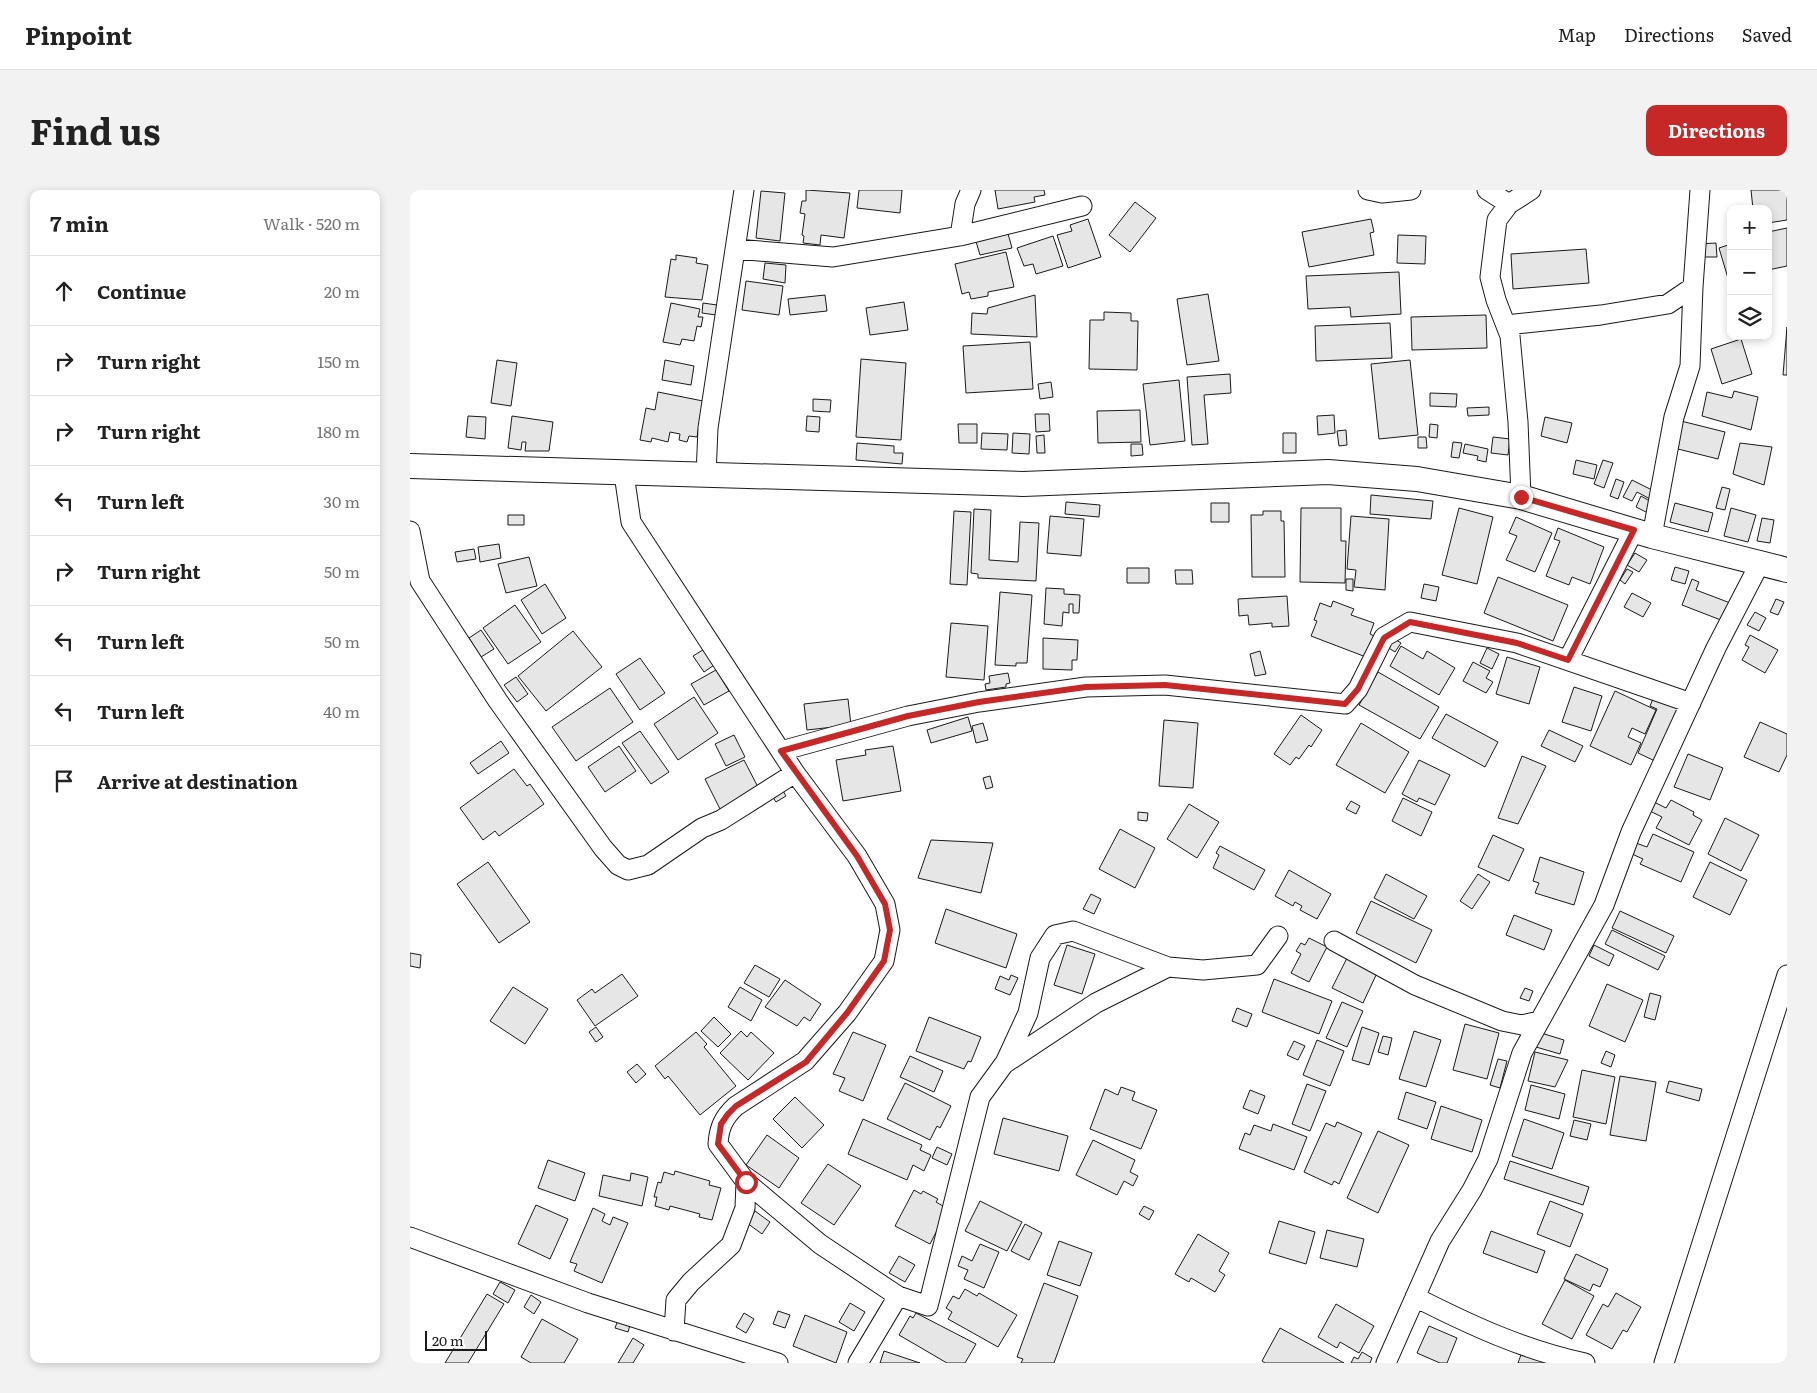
<!DOCTYPE html>
<html lang="en">
<head>
<meta charset="utf-8">
<style>
	:root { --surface:#fff; --page:#f2f2f2; --text:#222; --muted:#767676; --line:#e0e0e0; --accent:#c62828 }
	body { margin:0; font-family:Literata,serif; background:var(--page); color:var(--text) }
	.controls { position:absolute; right:15px; top:15px; display:grid; overflow:hidden; border-radius:10px; box-shadow:0 2px 8px #0003 }
	.controls button { width:45px; height:45px; display:grid; place-items:center; padding:0; border:0; border-bottom:1px solid var(--line); background:var(--surface); color:var(--text); font:25px sans-serif }
	.scale { position:absolute; left:15px; bottom:12px; width:62px; box-sizing:border-box; padding-left:5px; border:2px solid #1a1a1a; border-top:0; font-size:14px; line-height:18px; white-space:nowrap; color:#1a1a1a; -webkit-text-stroke:4px #fff; paint-order:stroke }
	.stop { position:absolute; width:15px; height:15px; margin:-11px; border:4px solid #c62828; border-radius:50%; background:#fff }
	.stop.end { background:#c62828; border-color:#fff; box-shadow:0 1px 5px #0008 }
	.list { margin:0; padding:0; list-style:none }
	h2 { display:flex; justify-content:space-between; align-items:center; height:65px; margin:0; padding:0 20px; font-size:21px }
	h2 small { font-size:16px; font-weight:400; color:var(--muted) }
	.list li { display:grid; grid-template-columns:32px 1fr auto; gap:15px; align-items:center; box-sizing:border-box; height:70px; padding:0 20px; border-top:1px solid var(--line) }
	.list b { display:block; font-size:19px; white-space:nowrap }
	.list em { font-size:16px; font-style:normal; color:var(--muted) }
	.icon { flex:none; width:28px; height:28px; fill:none; stroke:currentColor; stroke-width:2; stroke-linecap:round; stroke-linejoin:round }
	.map { position:relative; flex:none; width:1377px; height:1173px; overflow:hidden; border-radius:10px }
	header { display:flex; align-items:center; gap:30px; box-sizing:border-box; height:70px; padding:0 25px; background:var(--surface); border-bottom:1px solid var(--line) }
	header strong { font-size:24px }
	nav { display:flex; gap:28px; margin-inline-start:auto; font-size:18px }
	.intro { display:flex; align-items:center; justify-content:space-between; box-sizing:border-box; height:120px; padding:0 30px }
	h1 { margin:0; font-size:35px }
	.button { padding:12px 22px; border-radius:10px; background:var(--accent); color:#fff; font-size:18px; font-weight:700 }
	main { display:flex; gap:30px; padding:0 30px }
	aside { flex:1; background:var(--surface); border-radius:10px; box-shadow:0 2px 8px #0003 }
	.map>svg:first-child { display:block }
	.building { fill:#e6e6e6; stroke:#1a1a1a }
	.lines { fill:none; stroke-linecap:round; stroke-linejoin:round }
	.minor-casing { stroke:#1a1a1a; stroke-width:21 }
	.tertiary-casing { stroke:#1a1a1a; stroke-width:26 }
	.minor { stroke:#fff; stroke-width:19 }
	.tertiary { stroke:#fff; stroke-width:24 }
	.route { stroke:#c62828; stroke-width:6 }
</style>
</head>
<body>
<header>
<strong>Pinpoint</strong>
<nav><a>Map</a><a>Directions</a><a>Saved</a></nav>
</header>
<div class="intro"><h1>Find us</h1><a class="button">Directions</a></div>
<main>
<aside>
<h2>7 min<small>Walk · 520 m</small></h2>
<ul class="list">
<li><svg class="icon" aria-label="ahead" viewBox="0 0 24 24"><path d="M12 20V5M6 11l6-6 6 6"/></svg><div><b>Continue</b></div><em>20 m</em></li>
<li><svg class="icon" aria-label="right" viewBox="0 0 24 24"><path d="M7 20v-9h11M14 6l5 5-5 5"/></svg><div><b>Turn right</b></div><em>150 m</em></li>
<li><svg class="icon" aria-label="right" viewBox="0 0 24 24"><path d="M7 20v-9h11M14 6l5 5-5 5"/></svg><div><b>Turn right</b></div><em>180 m</em></li>
<li><svg class="icon" aria-label="left" viewBox="0 0 24 24"><path d="M17 20v-9H6M10 6l-5 5 5 5"/></svg><div><b>Turn left</b></div><em>30 m</em></li>
<li><svg class="icon" aria-label="right" viewBox="0 0 24 24"><path d="M7 20v-9h11M14 6l5 5-5 5"/></svg><div><b>Turn right</b></div><em>50 m</em></li>
<li><svg class="icon" aria-label="left" viewBox="0 0 24 24"><path d="M17 20v-9H6M10 6l-5 5 5 5"/></svg><div><b>Turn left</b></div><em>50 m</em></li>
<li><svg class="icon" aria-label="left" viewBox="0 0 24 24"><path d="M17 20v-9H6M10 6l-5 5 5 5"/></svg><div><b>Turn left</b></div><em>40 m</em></li>
<li><svg class="icon" aria-label="arrive" viewBox="0 0 24 24"><path d="M6 21V4h12l-3 4 3 4H6"/></svg><div><b>Arrive at destination</b></div></li>
</ul>
</aside>
<div class="map">
<svg width="1377" height="1173" viewBox="0 0 1377 1173">
	<rect width="100%" height="100%" fill="#fff"/>
	<path class="building" d="M396,0L440,3L434,48L411,45L410,55L393,53L394,46L392,45L395,24L390,23L392,11H396Z
		M449,0H492L490,23L447,18Z
		M585,0H634L635,5L624,7L625,12L588,19Z
		M1341,0H1377V30L1358,33V19H1343Z
		M351,1L375,3L370,51L346,48Z
		M725,12L746,28L720,62L699,45Z
		M678,29L691,67L658,78L647,45L662,41L660,35Z
		M961,29L964,42L960,43L964,65L899,77L892,42Z
		M1377,38V76L1358,80V42Z
		M597,40L602,58L570,65L565,48Z
		M988,45L1016,46L1015,74L987,73Z
		M643,46L653,76L626,84L623,74L614,76L607,58Z
		M1306,53L1307,67H1290L1289,54Z
		M1321,54V94L1320,95L1309,58Z
		M1176,59L1179,93L1103,99L1101,64Z
		M596,62L604,97L578,102V106L561,109L559,102L552,104L545,74Z
		M266,65L287,68L286,73L298,75L292,110L255,107L261,69L266,70Z
		M355,73L376,75L375,93L353,89Z
		M989,82L991,124L941,127L940,117L898,119L896,86Z
		M336,91L373,96L369,125L332,120Z
		M798,104L809,171L777,175L767,109Z
		M415,105L417,121L380,125L378,109Z
		M625,105L627,147L561,144L562,123L577,124L578,118Z
		M494,112L498,140L460,145L456,118Z
		M261,113L290,119L288,127H293L291,137L287,136L284,151L272,149L270,155L253,152Z
		M293,113L307,115L306,125L292,123Z
		M694,122L721,123V131H728L727,180L679,179L680,130H694Z
		M1076,125L1077,158L1002,160L1001,127Z
		M980,133L982,168L906,171L905,136Z
		M1377,137V185H1373Z
		M1331,149L1342,184L1312,194L1301,159Z
		M620,152L623,199L556,203L553,156Z
		M451,169L496,173L491,250L446,247Z
		M87,170L107,173L101,216L81,213Z
		M255,170L284,176L281,195L252,190Z
		M1000,170L1008,245L969,249L961,174Z
		M820,184L821,203L794,205L798,254L782,255L777,187Z
		M769,190L775,251L740,255L733,194Z
		M641,192L643,207L630,209L628,194Z
		M1324,201L1348,207L1341,240L1292,226L1297,202L1322,208Z
		M248,202L293,211L287,247L279,246L277,252L269,250L270,244L260,242L258,252L242,248L241,252L230,250L236,218L245,220Z
		M1020,203L1047,204L1046,217L1020,216Z
		M403,209L421,210L420,222L403,221Z
		M1079,217V225L1058,226L1057,218Z
		M730,220L731,252L688,253L687,221Z
		M625,224H639L640,241L626,242Z
		M924,225L925,243L908,245L907,226Z
		M58,226L76,227L75,249L56,247Z
		M102,226L143,232L139,261H115L116,252H112L111,260L98,258Z
		M397,226L410,227L409,242L396,241Z
		M1135,227L1162,233L1157,253L1131,246Z
		M1271,231L1315,242L1308,269L1264,258Z
		M548,234H567V253H549Z
		M1020,234L1028,235L1027,248L1019,247Z
		M936,240L937,255L929,256L927,241Z
		M572,243L598,244L597,260L571,259Z
		M603,243L620,244L619,264L602,263Z
		M873,243H886V263H873Z
		M634,245L635,263H627L626,246Z
		M1008,247H1016L1017,258H1008Z
		M1083,247L1100,249L1098,265L1081,263Z
		M1043,252L1052,253L1049,268L1041,267Z
		M447,253L484,256V263H493L492,274L446,270Z
		M1330,253L1362,257L1354,295L1323,284Z
		M721,254H732L733,265L721,266Z
		M1055,254L1078,259L1076,272L1067,270L1068,266L1053,263Z
		M1166,270L1187,275L1184,289L1163,284Z
		M1193,270L1203,273L1194,298L1184,294Z
		M1206,289L1214,292L1208,309L1200,306Z
		M1222,290L1246,302L1242,310L1227,302L1222,311L1213,307Z
		M1312,297L1320,299L1315,320L1306,318Z
		M961,305L1023,311L1021,329L960,324Z
		M1231,306L1245,314L1240,324L1226,317Z
		M656,312L690,315L689,327L655,324Z
		M801,313H819V332H801Z
		M1265,313L1303,323L1298,342L1260,332Z
		M891,318H931V351H936L935,393L890,392Z
		M1049,318L1083,327L1067,394L1032,385Z
		M1321,318L1346,325L1338,352L1314,346Z
		M564,319L581,320L579,370L608,372L610,332L629,333L626,391L568,388V384L561,383Z
		M544,321L561,322L557,395L540,394Z
		M853,321H871V331H874L875,387H842L841,325H853Z
		M98,325H114V335H98Z
		M640,326L674,329L671,366L637,363Z
		M941,326L979,329L975,400L944,397L946,380L937,379Z
		M1106,327L1142,343L1125,382L1096,370L1107,346L1099,343Z
		M1352,328L1364,330L1360,353L1347,351Z
		M1148,338L1194,357L1180,394L1162,387L1159,395L1136,386L1150,351L1144,349Z
		M89,354L91,368L70,372L68,357Z
		M64,359L66,369L47,372L45,362Z
		M1225,363L1237,370L1229,382L1217,375Z
		M119,367L127,396L96,403L88,374Z
		M1265,377L1279,381L1275,394L1261,390Z
		M717,378H739V393H717Z
		M1217,379L1223,382L1215,394L1210,390Z
		M765,380H782L783,394H766Z
		M1088,387L1158,415L1143,451L1074,423Z
		M936,389H943V401L936,400Z
		M1282,389L1289,392L1286,400L1323,414L1316,432L1272,415Z
		M135,394L156,428L132,444L111,410Z
		M1014,394L1029,397L1026,411L1011,408Z
		M636,398L654,399V404L670,405L669,423H663V414H659V423L653,422L652,436L634,434Z
		M590,402L622,405L617,473H606V476L585,475Z
		M1222,403L1241,413L1233,427L1214,417Z
		M877,406L879,436L862,437V433L839,435L838,425L829,426L828,409Z
		M1366,409L1374,412L1368,425L1360,422Z
		M923,411L944,419L941,425L964,433L960,444L964,446L956,467L901,446L907,431L904,430L910,413L921,417Z
		M105,415L131,452L98,474L73,438Z
		M1345,422L1356,428L1349,441L1337,435Z
		M541,433L578,436L574,490L536,487Z
		M71,440L84,459L71,467L59,448Z
		M163,441L192,477L136,521L108,486Z
		M1340,445L1368,460L1355,483L1332,470L1339,457L1335,455Z
		M633,448L668,450L667,470H662V480L633,479Z
		M983,448L991,453L985,462L977,457Z
		M991,456L1013,469L1017,461L1045,478L1029,505L980,476Z
		M296,458L307,473L294,482L283,466Z
		M1077,458L1089,464L1082,479L1070,473Z
		M850,461L856,484L845,486L840,464Z
		M1097,467L1130,477L1119,514L1086,504Z
		M230,468L255,503L230,520L206,484Z
		M1063,472L1080,481L1076,488L1083,492L1076,503L1053,491Z
		M306,480L319,501L294,515L281,494Z
		M968,482L1029,517L1010,549L949,515Z
		M598,483L600,493L596,494V497L576,500L575,494L580,493L579,486Z
		M106,487L118,504L107,512L94,495Z
		M1164,497L1192,506L1181,541L1152,532Z
		M200,498L223,532L166,571L142,537Z
		M1205,501L1246,520L1235,544L1222,538L1218,547L1231,553L1221,575L1180,556Z
		M1245,504L1270,515L1245,571L1228,563L1247,519L1240,516Z
		M284,507L308,543L268,570L244,534Z
		M438,509L441,535L397,540L394,514Z
		M1036,524L1088,552L1075,577L1022,548Z
		M891,525L912,540L901,557L899,555L889,569L886,567L880,575L864,564Z
		M558,527L562,541L521,553L517,540Z
		M754,530L788,533L783,598L749,596Z
		M1350,532L1377,544V565L1369,582L1334,567Z
		M573,533L578,550L566,553L562,536Z
		M951,533L999,562L975,603L926,575Z
		M1139,540L1173,556L1165,572L1131,556Z
		M230,541L259,582L241,594L212,553Z
		M324,545L335,567L316,576L305,554Z
		M91,551L99,563L68,584L60,573Z
		M209,556L226,581L195,602L178,577Z
		M483,556L491,601L433,611L426,570L456,565L455,560Z
		M1278,564L1313,578L1300,610L1264,597Z
		M1112,566L1136,576L1108,634L1088,628Z
		M334,570L349,599L310,619L295,589Z
		M1009,570L1040,585L1025,615L1009,608L1007,612L992,604Z
		M104,579L117,596L120,594L134,614L89,646L85,641L73,650L50,618Z
		M580,586L583,597L576,599L573,588Z
		M372,599L376,606L366,612L362,606Z
		M993,608L1022,622L1011,646L982,631Z
		M1261,610L1284,622L1283,625L1292,630L1279,655L1246,638L1252,627L1240,621L1244,612L1256,618Z
		M941,611L950,616L946,624L936,619Z
		M779,614L809,632L787,668L757,649Z
		M728,622L738,623L737,631L728,630Z
		M1315,628L1349,645L1331,681L1298,664Z
		M710,639L745,658L725,698L689,679Z
		M1243,644L1284,662L1271,692L1230,674L1233,669L1222,664L1226,653L1237,657Z
		M1083,645L1114,659L1099,691L1068,677Z
		M521,650L583,653L571,703L508,688Z
		M810,656L855,680L844,700L803,678L809,665L806,663Z
		M1130,667L1174,682L1164,715L1125,703L1129,693L1123,691Z
		M78,672L120,732L89,753L47,694Z
		M1300,672L1337,690L1320,725L1283,707Z
		M879,680L921,704L907,729L890,720L892,716L885,712L883,716L865,706Z
		M976,684L1017,706L1004,729L964,708Z
		M1068,684L1080,692L1062,719L1050,711Z
		M681,704L691,709L684,724L673,719Z
		M961,711L1022,740L1006,773L946,743Z
		M536,719L607,744L596,778L525,753Z
		M1210,721L1264,746L1256,763L1202,738Z
		M1104,725L1142,740L1134,760L1096,745Z
		M1202,740L1255,766L1248,780L1195,754Z
		M899,748L917,757L899,792L881,783L891,764L886,761L891,753L895,755Z
		M657,755L685,764L672,804L644,795Z
		M1184,755L1204,765L1199,776L1179,766Z
		M0,763L11,765L10,778L0,776Z
		M937,768L967,783L953,813L922,798Z
		M345,775L370,789L359,807L334,793Z
		M212,784L228,806L185,836L167,810L182,799L185,803Z
		M601,785L608,788L600,805L585,799L590,786L599,790Z
		M864,789L922,811L909,844L852,822Z
		M375,790L411,814L400,831L394,827L387,836L355,817Z
		M1197,794L1233,810L1215,852L1179,836Z
		M103,797L138,819L115,854L80,831Z
		M330,797L352,810L341,831L318,817Z
		M1115,798L1123,801L1119,811L1110,808Z
		M1240,803L1251,806L1245,830L1234,827Z
		M932,812L953,821L937,857L916,848Z
		M827,818L842,824L837,837L822,831Z
		M304,827L321,844L308,857L291,841Z
		M519,827L571,847L561,872L558,871L554,879L506,861Z
		M1055,834L1089,843L1077,889L1043,880Z
		M186,837L193,847L186,852L179,842Z
		M952,837L969,843L959,875L942,870Z
		M331,841L337,847L341,842L364,863L338,890L310,863Z
		M1004,841L1031,850L1016,897L989,889Z
		M286,842L297,854L294,857L326,896L290,925L258,886L255,889L245,876Z
		M443,842L476,855L453,911L429,901L435,888L423,884Z
		M1131,843L1154,850L1150,864L1126,857Z
		M973,846L982,848L978,865L968,862Z
		M907,850L934,861L920,896L893,885Z
		M884,851L895,856L888,870L877,865Z
		M1196,861L1205,865L1201,877L1191,873Z
		M1125,862L1158,870L1145,897L1118,891Z
		M500,866L533,881L524,902L490,887Z
		M1088,869L1097,871L1090,898L1080,895Z
		M227,874L236,884L226,893L217,882Z
		M1172,880L1205,887L1196,934L1163,927Z
		M1210,886L1246,892L1236,951L1200,945Z
		M1259,891L1292,899L1289,911L1256,902Z
		M495,893L541,916L530,938L527,936L520,950L477,929Z
		M897,894L916,901L900,941L882,934Z
		M1121,895L1155,904L1149,929L1115,920Z
		M711,897L725,902L722,910L747,920L731,959L680,939L695,899L708,905Z
		M840,900L855,906L848,924L833,918Z
		M996,902L1026,912L1017,939L988,929Z
		M385,907L414,935L392,958L363,929Z
		M1031,916L1072,930L1062,962L1021,949Z
		M593,928L658,946L649,981L584,964Z
		M453,929L512,955L510,960L521,965L514,981L503,975L497,990L438,964Z
		M1114,929L1154,943L1142,979L1102,966Z
		M1164,930L1181,934L1177,950L1160,946Z
		M927,932L952,943L929,994L924,991L922,995L894,982L916,933L925,937Z
		M863,934L897,947L884,980L829,959L835,943L840,945L844,935L861,941Z
		M968,941L999,955L968,1023L937,1008Z
		M357,945L389,968L369,998L336,975Z
		M683,950L725,970L720,982L728,986L723,996L714,991L707,1005L666,985Z
		M527,957L542,964L537,975L522,968Z
		M138,970L175,983L165,1011L128,998Z
		M1100,971L1179,997L1173,1015L1094,989Z
		M418,974L451,996L424,1035L391,1013Z
		M265,981L300,991L299,995L311,998L302,1030L289,1027L290,1024L260,1016L259,1020L245,1016L247,1007H244L248,992L251,993L254,982L264,985Z
		M221,983L238,987L232,1016L189,1006L193,985L220,991Z
		M504,1000L511,1004L513,1001L528,1009L526,1012L538,1019L520,1054L485,1036Z
		M570,1011L612,1032L597,1061L555,1041Z
		M1140,1011L1173,1024L1160,1057L1127,1044Z
		M126,1015L158,1029L140,1069L108,1054Z
		M734,1016L744,1021L739,1030L729,1024Z
		M183,1018L195,1024L192,1031L200,1035L203,1027L218,1033L192,1093L164,1081L167,1074L160,1072Z
		M345,1021L360,1032L352,1044L337,1033Z
		M869,1031L905,1042L896,1074L859,1063Z
		M615,1034L632,1043L619,1070L601,1061Z
		M917,1040L954,1049L947,1077L910,1068Z
		M1081,1041L1135,1061L1127,1083L1073,1063Z
		M788,1044L819,1063L809,1081L815,1085L805,1102L781,1088L779,1092L765,1084Z
		M649,1051L682,1063L670,1096L637,1085Z
		M570,1054L589,1062L574,1098L554,1089L558,1080L548,1076L552,1066L562,1071Z
		M1166,1064L1198,1079L1190,1097L1183,1094L1180,1101L1154,1089Z
		M489,1066L505,1075L495,1092L479,1083Z
		M1155,1090L1184,1106L1162,1149L1132,1134Z
		M90,1092L105,1100L98,1113L83,1104Z
		M634,1093L668,1106L644,1173H611L613,1169L607,1167Z
		M555,1099L567,1106L569,1103L607,1125L588,1157L538,1129L542,1122L536,1118L543,1106L549,1109Z
		M1206,1103L1231,1117L1217,1142L1213,1140L1202,1159L1176,1145L1193,1114L1198,1117Z
		M77,1104L94,1114L58,1173H35Z
		M121,1105L131,1112L124,1124L114,1117Z
		M440,1113L455,1122L444,1141L429,1132Z
		M926,1114L964,1136L949,1163L930,1152L927,1158L908,1147Z
		M368,1121L380,1125L375,1138L363,1134Z
		M334,1123L344,1129L336,1143L326,1137Z
		M506,1123L566,1154L555,1173H537L489,1145L500,1126L503,1128Z
		M395,1125L437,1142L426,1173L383,1156Z
		M132,1129L168,1149L154,1173H121L111,1167Z
		M208,1130L220,1135L218,1142L205,1138Z
		M1019,1136L1047,1148L1037,1173H1030L1007,1163Z
		M870,1138L934,1173H855L852,1171Z
		M223,1148L234,1155L223,1173H208Z
		M474,1161L510,1173H470Z
		M952,1162L962,1168L960,1173H941L944,1167L948,1169Z
		M1112,1162L1140,1173H1108Z"/>
	<g class="lines">
		<g class="minor-casing">
			<path id="minor" d="M958,0L972,3L1001,0
				M1077,0L1099,14
				M550,46L555,14L561,0
				M325,59L423,67L550,46L672,16
				M1096,135L1191,125L1258,114L1283,97
				M296,286L298,238L334,0
				M1111,307L1108,232L1100,146L1086,110L1080,87L1087,30L1099,14L1121,0
				M0,341L10,391L88,511L193,658L208,675L218,680L238,675L292,638L311,630L385,583L221,332L214,284
				M1242,346L1264,227L1280,176L1283,97L1290,0
				M1158,470L1224,340
				M371,561L498,526L569,512L676,497L755,495L935,514L948,499L974,447L1000,432L1107,453L1281,513
				M385,583L447,666L475,714L480,740L474,771L437,823L395,871L326,916C314,927 309,937 308,954L336,992L410,1054L488,1106
				M924,751L1005,795L1092,831L1112,835L1129,831
				M595,873L618,823L630,768L645,745L663,741L758,777
				M0,1047L178,1113L368,1173
				M1005,1107C1060,1135 1114,1160 1175,1173
				M264,1141L266,1110L281,1092L321,1055L335,1018L336,992
				M448,1173L488,1106L518,1116L570,907L594,874L686,813L758,777L793,780L847,775L868,746
				M976,1173L1030,1051L1062,1000L1078,969L1112,863L1194,715L1221,642L1306,458L1350,373
				M1254,1173L1377,785"/>
		</g>
		<g class="tertiary-casing">
			<path id="tertiary" d="M0,276L613,294L918,282L1007,289L1111,307L1242,346L1377,380"/>
		</g>
		<use href="#minor" class="minor"/>
		<use href="#tertiary" class="tertiary"/>
	</g>
	<g class="lines">
		<path class="route" d="M336,992L308,954L311,934L318,924L326,916L396,872L437,823L474,771L480,740L475,714L447,666L371,561L498,526L569,512L676,497L755,495L935,514L948,499L974,448L1000,432L1107,453L1158,470L1224,340L1111,307"/>
	</g>
</svg>
<div class="controls">
<button>+</button>
<button>−</button>
<button><svg class="icon" aria-label="layers" viewBox="0 0 24 24"><path d="M12 4l9 5-9 5-9-5zM3 14l9 5 9-5"/></svg></button>
</div>
<div class="scale">20 m</div>
<div class="stop" style="left:336px;top:992px"></div>
<div class="stop end" style="left:1111px;top:307px"></div>
</div>
</main>
</body>
</html>
